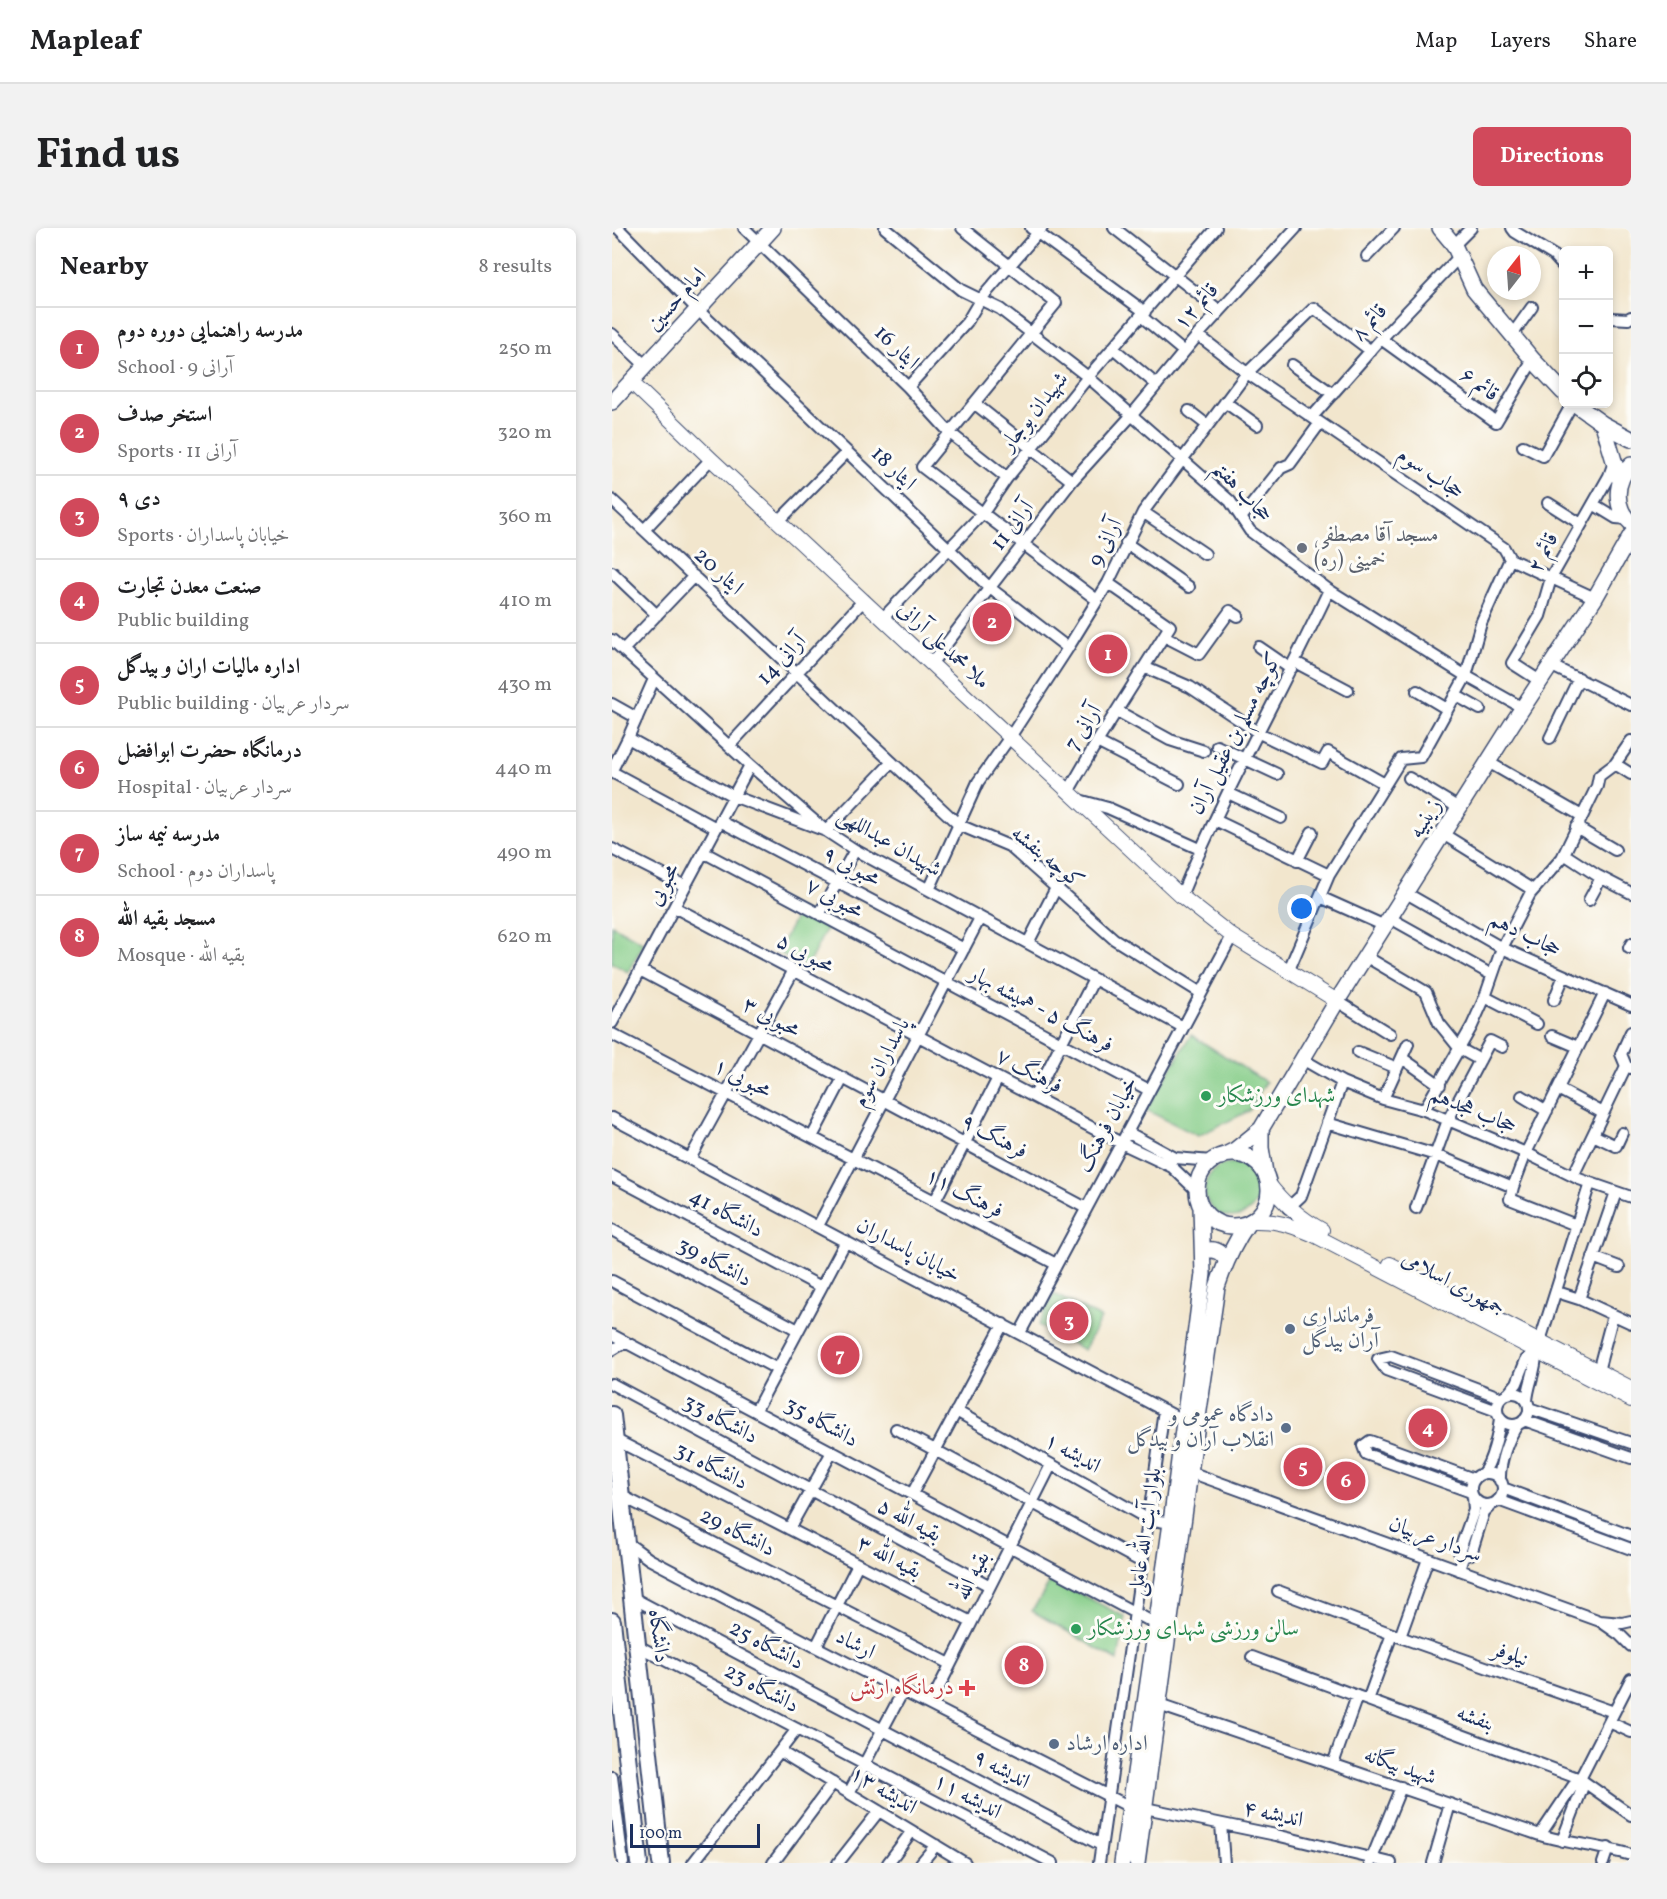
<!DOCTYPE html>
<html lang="en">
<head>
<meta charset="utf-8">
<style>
	:root { --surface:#fff; --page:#f2f2f2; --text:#202124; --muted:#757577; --line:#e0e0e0; --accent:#d1495b }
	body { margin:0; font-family:Vollkorn,Amiri,serif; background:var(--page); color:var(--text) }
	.controls { position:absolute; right:18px; top:18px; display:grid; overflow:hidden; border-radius:9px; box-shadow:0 3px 9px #0003 }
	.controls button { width:54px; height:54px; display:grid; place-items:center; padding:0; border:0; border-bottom:2px solid var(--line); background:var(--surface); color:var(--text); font:30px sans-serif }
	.compass { position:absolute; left:875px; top:18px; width:54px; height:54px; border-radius:50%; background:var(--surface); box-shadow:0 3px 9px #0003; rotate:17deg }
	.scale { position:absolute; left:18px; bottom:15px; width:130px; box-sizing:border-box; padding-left:6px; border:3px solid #1b2f5e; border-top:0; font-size:16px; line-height:21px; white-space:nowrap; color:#1b2f5e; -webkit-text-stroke:4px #fdfcf7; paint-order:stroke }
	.you { position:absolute; left:690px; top:681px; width:21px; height:21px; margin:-15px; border:4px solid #fff; border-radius:50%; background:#1a73e8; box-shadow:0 0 0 9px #1a73e833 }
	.badge { display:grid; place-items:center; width:39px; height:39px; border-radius:50%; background:var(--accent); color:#fff; font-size:20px; font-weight:700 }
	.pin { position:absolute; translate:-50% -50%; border:3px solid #fff; box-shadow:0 2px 6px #0006 }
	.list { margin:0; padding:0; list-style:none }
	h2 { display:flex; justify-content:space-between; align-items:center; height:78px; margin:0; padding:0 24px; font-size:26px }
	h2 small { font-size:20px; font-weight:400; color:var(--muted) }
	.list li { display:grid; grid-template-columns:39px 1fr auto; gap:18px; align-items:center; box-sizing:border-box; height:84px; padding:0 24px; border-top:2px solid var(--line) }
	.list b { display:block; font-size:22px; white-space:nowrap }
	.list p { margin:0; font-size:20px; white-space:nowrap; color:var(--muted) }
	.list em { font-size:20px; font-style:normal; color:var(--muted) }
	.icon { flex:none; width:33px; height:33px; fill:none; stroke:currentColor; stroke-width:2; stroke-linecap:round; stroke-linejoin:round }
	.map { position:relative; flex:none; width:1019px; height:1635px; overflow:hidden; border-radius:9px }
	header { display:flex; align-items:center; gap:36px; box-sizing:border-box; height:84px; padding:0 30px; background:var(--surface); border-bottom:2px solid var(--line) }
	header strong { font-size:28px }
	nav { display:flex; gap:33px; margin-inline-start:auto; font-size:21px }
	.intro { display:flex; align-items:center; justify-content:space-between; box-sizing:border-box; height:144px; padding:0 36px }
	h1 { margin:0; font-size:42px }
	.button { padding:15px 27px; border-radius:9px; background:var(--accent); color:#fff; font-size:21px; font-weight:700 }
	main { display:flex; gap:36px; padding:0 36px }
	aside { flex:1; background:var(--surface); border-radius:9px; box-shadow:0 3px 9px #0003 }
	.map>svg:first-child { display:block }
	.green { fill:#86cd89; stroke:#507e74; stroke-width:1.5 }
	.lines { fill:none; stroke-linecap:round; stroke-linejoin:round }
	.minor-casing { stroke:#3b4a6f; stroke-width:14 }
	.tertiary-casing { stroke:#3b4a6f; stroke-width:16 }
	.secondary-casing { stroke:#3b4a6f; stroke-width:18 }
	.primary-casing { stroke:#3b4a6f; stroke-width:20 }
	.minor { stroke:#fff; stroke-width:10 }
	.tertiary { stroke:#fff; stroke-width:14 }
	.secondary { stroke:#fff; stroke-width:15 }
	.primary { stroke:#fff; stroke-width:16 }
	.worship-dot { fill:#6b7280; stroke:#fdfcf7; stroke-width:2 }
	.leisure-dot { fill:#2e9e5b; stroke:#fdfcf7; stroke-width:2 }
	.service-dot { fill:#5c6f8a; stroke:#fdfcf7; stroke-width:2 }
	.health-dot { fill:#e0444e; stroke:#fdfcf7; stroke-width:2 }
	.labels { text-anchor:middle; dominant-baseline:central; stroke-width:6; stroke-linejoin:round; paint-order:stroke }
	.street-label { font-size:22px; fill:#1b2f5e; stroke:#fdfcf7 }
	.worship-label { font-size:22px; fill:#5b616d; stroke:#fdfcf7; text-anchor:start }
	.leisure-label { font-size:22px; fill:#27864d; stroke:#fdfcf7; text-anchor:start }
	.service-label { font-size:22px; fill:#4e5e75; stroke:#fdfcf7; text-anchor:start }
	.health-label { font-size:22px; fill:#be3a42; stroke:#fdfcf7; text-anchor:end }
</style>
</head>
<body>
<header>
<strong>Mapleaf</strong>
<nav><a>Map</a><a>Layers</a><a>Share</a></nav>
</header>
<div class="intro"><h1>Find us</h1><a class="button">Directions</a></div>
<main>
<aside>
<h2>Nearby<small>8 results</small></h2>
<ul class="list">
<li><span class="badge">1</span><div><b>مدرسه راهنمایی دوره دوم</b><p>School · آرانی 9</p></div><em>250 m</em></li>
<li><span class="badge">2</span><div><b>استخر صدف</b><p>Sports · آرانی 11</p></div><em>320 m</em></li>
<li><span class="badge">3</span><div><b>۹ دی</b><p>Sports · خیابان پاسداران</p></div><em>360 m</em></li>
<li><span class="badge">4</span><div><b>صنعت معدن تجارت</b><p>Public building</p></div><em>410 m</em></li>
<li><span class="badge">5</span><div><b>اداره مالیات اران و بیدگل</b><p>Public building · سردار عربیان</p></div><em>430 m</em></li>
<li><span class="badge">6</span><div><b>درمانگاه حضرت ابوافضل</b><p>Hospital · سردار عربیان</p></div><em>440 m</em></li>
<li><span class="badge">7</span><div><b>مدرسه نیمه ساز</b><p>School · پاسداران دوم</p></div><em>490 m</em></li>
<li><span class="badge">8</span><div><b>مسجد بقیه الله</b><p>Mosque · بقیه الله</p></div><em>620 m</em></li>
</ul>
</aside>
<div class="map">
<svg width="1019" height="1635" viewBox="0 0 1019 1635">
	<rect width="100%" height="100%" fill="#fdfcf7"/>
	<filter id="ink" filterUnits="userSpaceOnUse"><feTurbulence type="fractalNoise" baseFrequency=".0167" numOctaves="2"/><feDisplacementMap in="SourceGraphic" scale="12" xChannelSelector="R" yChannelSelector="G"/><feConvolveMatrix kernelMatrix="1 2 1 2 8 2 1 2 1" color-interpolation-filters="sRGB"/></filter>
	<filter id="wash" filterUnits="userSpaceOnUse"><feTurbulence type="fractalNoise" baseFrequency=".008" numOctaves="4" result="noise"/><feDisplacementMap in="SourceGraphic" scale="24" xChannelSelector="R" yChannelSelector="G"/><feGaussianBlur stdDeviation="1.35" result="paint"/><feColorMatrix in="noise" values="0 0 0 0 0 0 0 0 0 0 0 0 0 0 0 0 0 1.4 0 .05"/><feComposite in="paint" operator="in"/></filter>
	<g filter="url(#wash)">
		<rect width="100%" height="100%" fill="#f2e6cd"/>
		<path class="green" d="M188,681L216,697L195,739L165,724Z
			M0,697L32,715L16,744L0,735Z
			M579,807L654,854L637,883L586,908L534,882Z
			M593 962a27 27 0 1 1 54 0a27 27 0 1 1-54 0Z
			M442,1066L489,1090L472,1122L426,1097Z
			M440,1351L513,1389L506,1433L420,1383Z"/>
	</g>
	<g filter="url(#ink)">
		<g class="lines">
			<g class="minor-casing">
				<path id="minor" d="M6,0L86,82L378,360L456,420
					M132,0L296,159L338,205L395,250
					M273,0L349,62L388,81L476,149L618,273L638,303L717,362L854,448L911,480
					M350,0L444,75L310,239L485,372
					M419,0L533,84
					M502,0L608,83
					M900,0L903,4L941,27L951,38
					M842,17L859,0
					M755,28L782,0
					M996,87L999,90L1016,91L1019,89
					M529,88L572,124
					M0,106L34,138
					M586,107L635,145L892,320L898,331L983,370
					M900,107L920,79
					M769,111L884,194L921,132
					M501,120L545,157
					M680,137L721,166
					M296,159L355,94L368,72L430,0
					M613,174L645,197
					M362,175L460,253
					M577,183L595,197
					M700,189L769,111L847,29
					M911,218L931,228L960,176
					M0,272L347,597L397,618L502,711L589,765
					M936,275L969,296
					M981,276L1004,290L1015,291
					M531,284L593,326
					M629,290L669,240L678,236L708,195
					M167,293L235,224
					M32,302L99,231
					M514,315L577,359
					M0,344L45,387
					M271,390L371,285L395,250L476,149L604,0
					M552,408L587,426L618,383L626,388
					M0,412L138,537L214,603L243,622L571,799
					M647,419L679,441
					M11,422L82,348
					M683,434L736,462
					M319,436L460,253L519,188L586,107L684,0
					M938,437L1019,477
					M534,440L578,459L647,505L710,535L716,524L773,556
					M928,453L900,435L928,388L939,350L997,248L1002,234
					M805,463L835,481
					M843,467L868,481
					M0,476L25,490
					M505,483L558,512L592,523
					M16,510L121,568L214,603L280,534
					M938,510L967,450
					M485,514L567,556
					M117,518L252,372
					M605,518L665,546
					M876,534L970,588
					M1003,536L1019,546
					M0,542L16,510L42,451
					M0,544L104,600
					M797,550L847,580
					M456,564L485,514L558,398L496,355
					M616,565L669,590
					M467,572L496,580L588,621
					M603,592L717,647
					M108,593L352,721
					M964,599L1003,622
					M831,606L921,662
					M0,621L73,658
					M91,624L537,862
					M952,626L989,650L977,672
					M685,633L700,604
					M986,648L1019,665
					M317,662L366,554L398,509L456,420L496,355L531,284L635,145L702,80L759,123
					M794,665L890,720L1019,777
					M569,668C612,563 669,464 717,362
					M708,669L773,698
					M62,679L509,915L560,939L585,963
					M208,685L243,622
					M778,690L880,747
					M416,715L444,660
					M1017,720L1019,716
					M753,728L814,764L827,795L848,821L868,832
					M28,742L474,980
					M676,744L717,647L789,531L809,529L854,448L869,395L898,331
					M873,769L925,796
					M942,772L952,748
					M725,773L778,806
					M0,795L138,537
					M0,806L444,1036
					M940,808L966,819
					M746,824L785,840
					M790,830L828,857
					M690,831L730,854L771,871L812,882L836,892L914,925L967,951L1019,969
					M1014,838L1009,826L1019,804
					M946,861L991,885
					M910,868L935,883
					M422,869L482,751
					M771,871L796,816
					M812,882L860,798L873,769L890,720L918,666L950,630L985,558L987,548L1003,536L1019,513
					M0,890L572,1193
					M715,895L824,927L901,959L898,971L964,997
					M515,904L563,930L600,933
					M981,907L1004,918L1010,905
					M200,909L231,850
					M78,931L182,742
					M0,948L209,1059
					M961,948L1014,838L1019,840
					M901,959L914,925L993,765
					M323,973L386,850
					M676,980L689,968L730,854
					M804,980L836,892L878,813L890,819
					M206,998L368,690
					M0,1002L186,1102
					M981,1029L1007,1039
					M0,1053L165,1141
					M945,1064L967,1071L1019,1095
					M967,1071L1004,964
					M408,1105L620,708
					M0,1107L544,1396
					M0,1122L10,1116H17
					M986,1143L1001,1087
					M0,1156L378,1358
					M885 1181a16 16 0 1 1 32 0a16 16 0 1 1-32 0Z
					M896,1166L905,1155L914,1132L924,1124L928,1113L978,955
					M915,1173C916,1156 925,1141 924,1124
					M917,1180L1019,1215
					M144,1182L234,1013
					M344,1183L536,1291L559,1295
					M885,1183L774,1142L766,1131L779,1128L890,1170
					M912,1192L1019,1230
					M284,1201L530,1334
					M2,1211L359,1394
					M578,1244L988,1393
					M859 1261a16 16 0 1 1 32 0a16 16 0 1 1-32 0Z
					M870,1246C880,1235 887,1204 888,1189
					M888,1253C887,1235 896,1210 906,1196
					M891,1260L1019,1308
					M859,1264L754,1226L751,1218L758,1213L862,1251
					M300,1266L391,1096
					M8,1267L338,1436
					M886,1272L1019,1321
					M177,1301L220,1224
					M14,1314L37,1331L204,1419L518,1579
					M851,1329L859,1326L872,1284L880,1276
					M847,1342L851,1329L847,1324L862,1282L861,1269
					M666,1363L788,1409L1002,1484
					M19,1369L489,1617
					M1019,1393L1010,1395L988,1393L1008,1407L1019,1418
					M788,1409L816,1331
					M26,1418L441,1635
					M204,1419L246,1336
					M640,1429L968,1551L1019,1587
					M756,1472L780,1406
					M318,1477L439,1237
					M547,1477L928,1607C958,1616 989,1618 1019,1627
					M997,1494L1019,1504
					M169,1524L353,1635
					M721,1536L745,1468
					M0,1549L11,1635
					M237,1565L291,1463
					M533,1580L664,1607L779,1635
					M609,1596L612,1635
					M928,1607L961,1558L968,1551L1019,1451
					M950,1613L970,1561L968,1551
					M81,1635L185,1501
					M161,1635L221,1555
					M226,1635L267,1583
					M276,1635L300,1603
					M309,1635L324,1617
					M487,1635L552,1182
					M758,1635L789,1559
					M821,1635L838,1576
					M991,1635L996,1620"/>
			</g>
			<g class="tertiary-casing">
				<path id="tertiary" d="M19,154L99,231L569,668L620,708L725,773
					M656,955C671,975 688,990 710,1002
					M639,993C664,992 678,997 700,1006L1019,1172
					M778,1036L1019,1160"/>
			</g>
			<g class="secondary-casing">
				<path id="secondary" d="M828,0L842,17L862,61L921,132L951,164
					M0,174L161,0
					M963,176L991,196L1019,211
					M991,196L1008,253
					M1019,237C1003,253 1001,279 1019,295
					M649,901V920L653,945
					M585 962a36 36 0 1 1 72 0a36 36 0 1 1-72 0Z
					M609,929L623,922L649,901L725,773L900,496L983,370L1019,307
					M591,1024C601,1019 609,1023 614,1032
					M510,1635L559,1295L591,1046L589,979
					M525,1635L578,1244L605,1059C613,1035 622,1015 636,995"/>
			</g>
			<g class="primary-casing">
				<path id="primary" d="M0,1187L49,1635
					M0,1393L27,1635"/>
			</g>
			<use href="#minor" class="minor"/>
			<use href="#tertiary" class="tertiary"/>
			<use href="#secondary" class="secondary"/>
			<use href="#primary" class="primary"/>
		</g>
	</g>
	<circle class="worship-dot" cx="690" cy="320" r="6"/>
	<g class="leisure-dot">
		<circle cx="594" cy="868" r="6"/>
		<circle cx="464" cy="1401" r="6"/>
	</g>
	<g class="service-dot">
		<circle cx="678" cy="1101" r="6"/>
		<circle cx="674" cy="1200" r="6"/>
		<circle cx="442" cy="1516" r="6"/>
	</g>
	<path class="health-dot" d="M352 1451h6v6h6v6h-6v6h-6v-6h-6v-6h6z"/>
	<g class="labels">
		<g class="street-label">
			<text transform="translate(65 72) rotate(-47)">امام حسین</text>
			<text transform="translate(585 79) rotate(-48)">قائم ۱۲</text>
			<text transform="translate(758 95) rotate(-48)">قائم ۸</text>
			<text transform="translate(284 120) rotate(44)">ایثار 16</text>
			<text transform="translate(867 157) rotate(36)">قائم ۶</text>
			<text transform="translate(423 184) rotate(-51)">شهیدان بوجار</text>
			<text transform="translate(281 241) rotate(44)">ایثار 18</text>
			<text transform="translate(818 246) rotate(34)">حجاب سوم</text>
			<text transform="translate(630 264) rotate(46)">حجاب هفتم</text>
			<text transform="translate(401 298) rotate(-53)">آرانی 11</text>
			<text transform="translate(494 315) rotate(-64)">آرانی 9</text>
			<text transform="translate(932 325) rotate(-63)">قائم ۲</text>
			<text transform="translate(106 344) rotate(43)">ایثار 20</text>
			<text transform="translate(331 418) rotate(43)">ملا محمدعلی آرانی</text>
			<text transform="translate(170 432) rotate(-47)">آرانی 14</text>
			<text transform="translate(472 500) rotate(-58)">آرانی 7</text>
			<text transform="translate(624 506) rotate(-63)">کوچه مسلم بن عقیل آران</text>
			<text transform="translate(814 591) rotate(-58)">زینبیه</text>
			<text transform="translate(277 615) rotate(30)">شهیدان عبداللهی</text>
			<text transform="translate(435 630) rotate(39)">کوچه بنفشه</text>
			<text transform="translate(239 639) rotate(28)">محبوبی ۹</text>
			<text transform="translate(52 657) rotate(-62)">محبوبی</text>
			<text transform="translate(222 671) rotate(28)">محبوبی ۷</text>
			<text transform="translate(913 707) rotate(26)">حجاب دهم</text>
			<text transform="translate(193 726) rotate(28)">محبوبی ۵</text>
			<text transform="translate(429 782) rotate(28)">فرهنگ ۵ - همیشه بهار</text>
			<text transform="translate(159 790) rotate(28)">محبوبی ۳</text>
			<text transform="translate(270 835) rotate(-62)">پاسداران سوم</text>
			<text transform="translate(417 844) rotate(28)">فرهنگ ۷</text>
			<text transform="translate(130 851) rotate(27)">محبوبی ۱</text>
			<text transform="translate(861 883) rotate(22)">حجاب هجدهم</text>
			<text transform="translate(496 897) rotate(-62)">خیابان فرهنگ</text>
			<text transform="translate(382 909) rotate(28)">فرهنگ ۹</text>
			<text transform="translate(352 966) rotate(27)">فرهنگ ۱۱</text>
			<text transform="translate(114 986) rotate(28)">دانشگاه 41</text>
			<text transform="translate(296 1023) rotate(28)">خیابان پاسداران</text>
			<text transform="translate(102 1035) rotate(28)">دانشگاه 39</text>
			<text transform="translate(841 1056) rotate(28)">جمهوری اسلامی</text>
			<text transform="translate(108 1192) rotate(28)">دانشگاه 33</text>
			<text transform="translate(209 1195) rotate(29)">دانشگاه 35</text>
			<text transform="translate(460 1226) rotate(29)">اندیشه ۱</text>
			<text transform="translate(99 1239) rotate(27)">دانشگاه 31</text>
			<text transform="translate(297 1293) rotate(28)">بقیه الله ۵</text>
			<text transform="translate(534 1304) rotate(-82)">بلوار آیت‌ الله عاملی</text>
			<text transform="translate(125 1305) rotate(27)">دانشگاه 29</text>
			<text transform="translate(823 1312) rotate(20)">سردار عربیان</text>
			<text transform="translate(277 1330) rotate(27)">بقیه الله ۳</text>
			<text transform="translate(361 1348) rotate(-63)">بقیه الله</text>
			<text transform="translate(46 1408) rotate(83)">دانشگاه</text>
			<text transform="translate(243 1417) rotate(27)">ارشاد</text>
			<text transform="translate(154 1418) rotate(28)">دانشگاه 25</text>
			<text transform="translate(898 1427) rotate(19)">نیلوفر</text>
			<text transform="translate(149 1461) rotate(28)">دانشگاه 23</text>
			<text transform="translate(863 1491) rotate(20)">بنفشه</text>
			<text transform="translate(788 1539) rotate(19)">شهید بیگانه</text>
			<text transform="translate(389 1542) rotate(28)">اندیشه ۹</text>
			<text transform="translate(271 1563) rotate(31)">اندیشه ۱۳</text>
			<text transform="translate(355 1569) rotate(28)">اندیشه ۱۱</text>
			<text transform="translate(661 1587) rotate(12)">اندیشه ۴</text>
		</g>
		<g class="worship-label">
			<text x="702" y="307">مسجد آقا مصطفی<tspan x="702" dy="25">خمینی (ره)</tspan></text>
		</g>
		<g class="leisure-label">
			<text x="606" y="868">شهدای ورزشکار</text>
			<text x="476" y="1401">سالن ورزشی شهدای ورزشکار</text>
		</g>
		<g class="service-label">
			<text x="690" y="1088">فرمانداری<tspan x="690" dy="25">آران بیدگل</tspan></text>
			<text x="662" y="1187" text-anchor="end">دادگاه عمومی و<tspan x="662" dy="25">انقلاب آران و بیدگل</tspan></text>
			<text x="454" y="1516">اداره ارشاد</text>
		</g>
		<g class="health-label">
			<text x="342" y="1460">درمانگاه ارتش</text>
		</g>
	</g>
</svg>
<div class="controls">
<button>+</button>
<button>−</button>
<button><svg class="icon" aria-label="locate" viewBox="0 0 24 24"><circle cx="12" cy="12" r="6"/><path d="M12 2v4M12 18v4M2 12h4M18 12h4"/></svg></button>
</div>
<svg class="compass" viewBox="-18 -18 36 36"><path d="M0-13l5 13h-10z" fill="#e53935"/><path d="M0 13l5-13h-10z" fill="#757577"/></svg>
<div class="scale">100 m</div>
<div class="you"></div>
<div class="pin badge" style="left:496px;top:426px">1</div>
<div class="pin badge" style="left:380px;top:394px">2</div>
<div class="pin badge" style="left:457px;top:1093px">3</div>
<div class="pin badge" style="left:816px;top:1200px">4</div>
<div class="pin badge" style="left:691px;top:1239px">5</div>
<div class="pin badge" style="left:734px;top:1253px">6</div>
<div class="pin badge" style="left:228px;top:1127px">7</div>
<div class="pin badge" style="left:412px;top:1437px">8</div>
</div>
</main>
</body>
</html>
